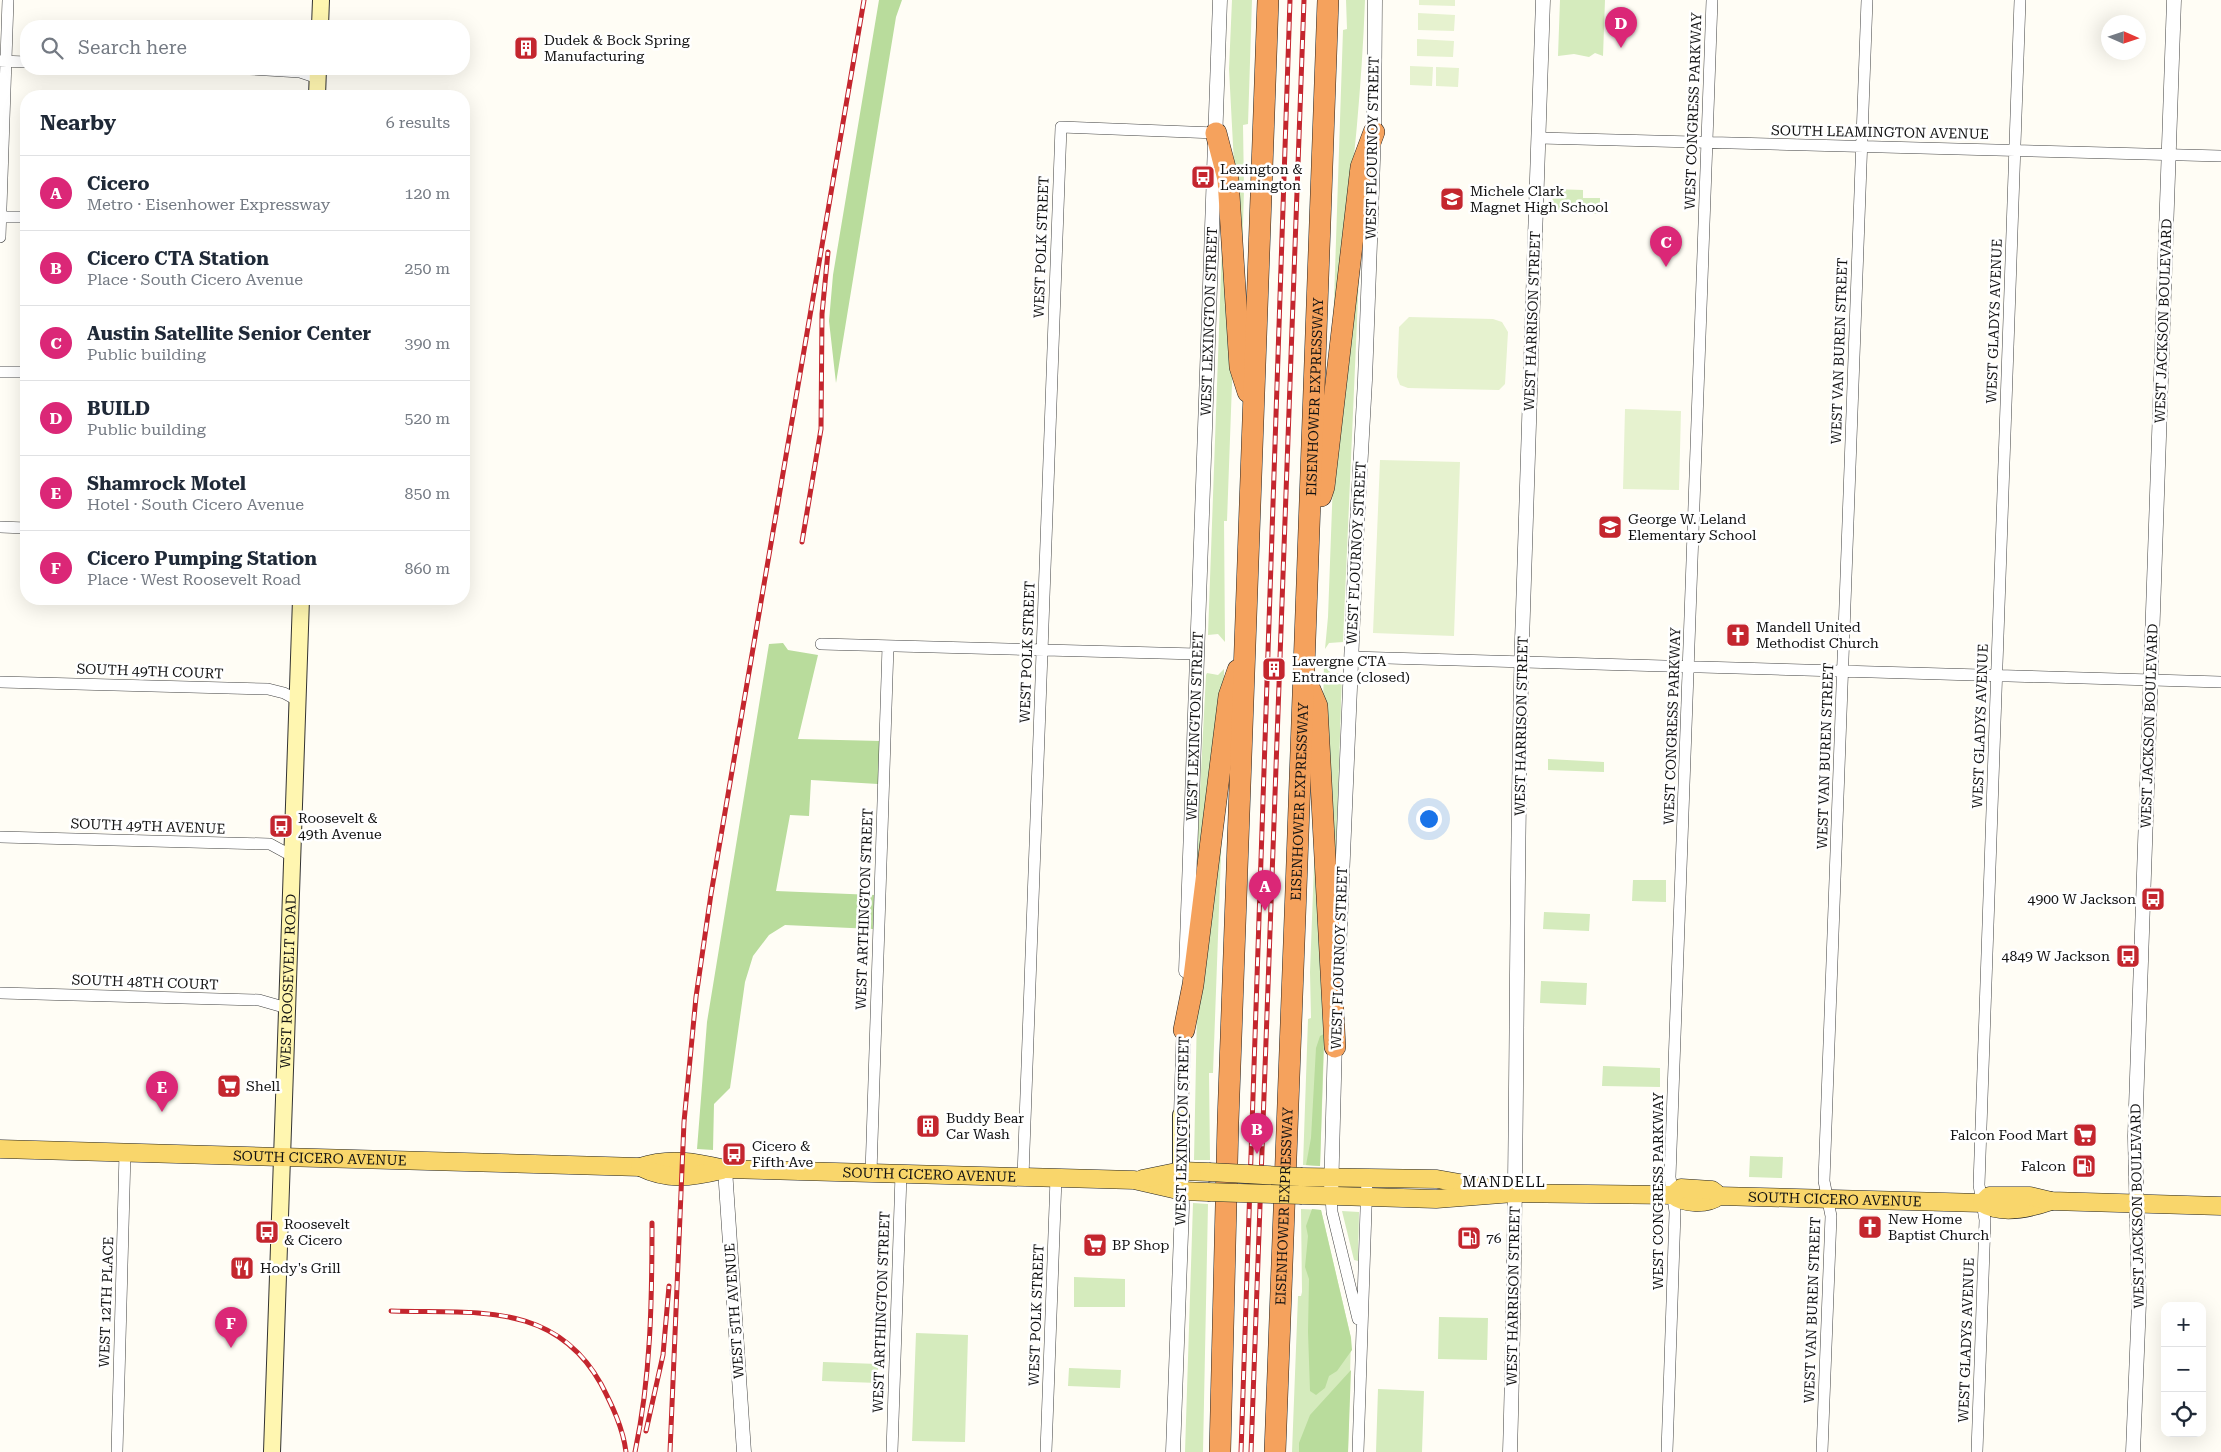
<!DOCTYPE html>
<html lang="en">
<head>
<meta charset="utf-8">
<style>
	:root { --surface:#fff; --page:#f2f2f3; --text:#1f2937; --muted:#747a83; --line:#e0e1e3; --accent:#db2777 }
	body { margin:0; font-family:"Roboto Serif",serif; background:var(--page); color:var(--text) }
	.controls { position:absolute; right:15px; bottom:15px; display:grid; overflow:hidden; border-radius:10px; box-shadow:0 5px 20px #0002 }
	.controls button { width:45px; height:45px; display:grid; place-items:center; padding:0; border:0; border-bottom:1px solid var(--line); background:var(--surface); color:var(--text); font:25px sans-serif }
	.compass { position:absolute; left:2101px; top:15px; width:45px; height:45px; border-radius:50%; background:var(--surface); box-shadow:0 5px 20px #0002; rotate:93deg }
	.you { position:absolute; left:1428px; top:818px; width:18px; height:18px; margin:-12px; border:4px solid #fff; border-radius:50%; background:#1a73e8; box-shadow:0 0 0 8px #1a73e833 }
	.badge { display:grid; place-items:center; width:32px; height:32px; border-radius:50%; background:var(--accent); color:#fff; font-size:16px; font-weight:700 }
	.pin { position:absolute; translate:-50% -41px; filter:drop-shadow(0 1px 2px #0008) }
	.pin::after { content:''; position:absolute; top:26px; width:18px; height:15px; background:inherit; clip-path:polygon(0 0,100% 0,50% 100%) }
	.list { margin:0; padding:0; list-style:none }
	h2 { display:flex; justify-content:space-between; align-items:center; height:65px; margin:0; padding:0 20px; font-size:21px }
	h2 small { font-size:16px; font-weight:400; color:var(--muted) }
	.list li { display:grid; grid-template-columns:32px 1fr auto; gap:15px; align-items:center; box-sizing:border-box; height:75px; padding:0 20px; border-top:1px solid var(--line) }
	.list b { display:block; font-size:19px; white-space:nowrap }
	.list p { margin:0; font-size:16px; white-space:nowrap; color:var(--muted) }
	.list em { font-size:16px; font-style:normal; color:var(--muted) }
	.icon { flex:none; width:28px; height:28px; fill:none; stroke:currentColor; stroke-width:2; stroke-linecap:round; stroke-linejoin:round }
	.map { position:relative; flex:none; width:2221px; height:1452px; overflow:hidden }
	.search { position:absolute; background:var(--surface); box-shadow:0 5px 20px #0002; left:20px; top:20px; width:450px; height:55px; display:flex; align-items:center; gap:12px; box-sizing:border-box; padding:0 18px; border-radius:20px; color:var(--muted); font-size:19px }
	.panel { position:absolute; background:var(--surface); box-shadow:0 5px 20px #0002; left:20px; top:90px; width:450px; height:515px; border-radius:20px }
	.map>svg:first-child { display:block }
	.green { fill:#d5ebbd }
	.forest { fill:#b9dc9c }
	.pitch { fill:#e6f2cf }
	.lines { fill:none; stroke-linecap:round; stroke-linejoin:round }
	.minor-casing { stroke:#444; stroke-width:12 }
	.tertiary-casing { stroke:#444; stroke-width:15 }
	.secondary-casing { stroke:#333; stroke-width:18 }
	.primary-casing { stroke:#222; stroke-width:19 }
	.motorway-casing { stroke:#222; stroke-width:22 }
	.minor { stroke:#fff; stroke-width:11 }
	.tertiary { stroke:#fff; stroke-width:14 }
	.secondary { stroke:#fff6b0; stroke-width:16 }
	.primary { stroke:#f9d66b; stroke-width:18 }
	.motorway { stroke:#f5a25d; stroke-width:21 }
	.rail-casing { stroke:#c4262e; stroke-width:5 }
	.rail { stroke:#fff; stroke-width:3; stroke-dasharray:9; stroke-linecap:butt }
	.primary-bridge-casing { stroke:#222; stroke-width:19; stroke-linecap:butt }
	.primary-bridge { stroke:#f9d66b; stroke-width:18 }
	.labels { text-anchor:middle; dominant-baseline:central; stroke-width:5; stroke-linejoin:round; paint-order:stroke }
	.poi-label { font-size:14px; fill:#111; stroke:#fff; text-anchor:start }
	.street-label { font-size:14px; fill:#111; stroke:#fff }
	.neighbourhood-label { font-size:15px; letter-spacing:1px; fill:#111; stroke:#fff }
</style>
</head>
<body>
<div class="map">
<svg width="2221" height="1452" viewBox="0 0 2221 1452">
	<rect width="100%" height="100%" fill="#fffdf5"/>
	<path class="green" d="M1232,0H1252L1248,124L1243,125L1244,189L1241,297L1229,69Z
		M1346,0H1365C1361,111 1348,220 1333,331L1343,30L1347,29Z
		M1560,0H1605L1603,56L1595,53L1589,57L1574,54L1558,56Z
		M1553,189L1583,190V198H1600V214L1552,212Z
		M1362,206L1343,642L1329,643L1325,649L1328,617L1334,453Z
		M1223,218L1233,356L1227,521H1224L1225,642L1218,634L1208,635Z
		M1324,665L1331,673L1342,674L1334,921L1323,707Z
		M1224,669V690L1193,926L1206,675L1207,673L1218,675Z
		M1548,759L1604,762V772L1548,770Z
		M1222,827L1213,1073H1209L1210,1160H1194L1197,1011Z
		M1315,838L1325,1019L1320,1166L1303,1165L1308,1019L1311,1018L1310,972Z
		M1633,880H1666V902L1632,901Z
		M1544,912L1590,914L1589,931L1543,929Z
		M1541,981L1587,983L1586,1005L1540,1003Z
		M1603,1066L1660,1068V1087L1602,1086Z
		M1750,1156L1783,1157L1782,1178L1749,1177Z
		M1193,1203L1208,1204L1203,1452H1185Z
		M1301,1209L1321,1210L1351,1338L1348,1452H1292L1298,1296H1301L1302,1292Z
		M1342,1211L1359,1212L1358,1261L1354,1260Z
		M1074,1277L1125,1279V1307H1074Z
		M1439,1317L1488,1318L1487,1360L1438,1359Z
		M916,1333L968,1335L965,1442L912,1441Z
		M823,1362L878,1364V1383L822,1381Z
		M1069,1368L1121,1370L1120,1388L1068,1386Z
		M1378,1389L1424,1391L1422,1452H1376Z"/>
	<path class="forest" d="M879,0H902L896,17L836,383L829,321L833,275Z
		M783,643L788,650L818,655L798,739L881,741L878,784L811,780L809,816L790,815L776,891L874,895L873,929L785,925L769,935L753,956L745,982L730,1088L714,1104L713,1150L697,1149L707,1022L769,644Z
		M1324,1034L1320,1166L1306,1165L1311,1138L1316,1048L1320,1036Z
		M1312,1209L1321,1210L1351,1338L1352,1350L1337,1371L1329,1376L1325,1388L1316,1395L1310,1391L1308,1332L1309,1279L1305,1267L1308,1236L1306,1226Z
		M1351,1370L1348,1452H1299V1443L1310,1415Z"/>
	<path class="pitch" d="M1419,0H1455V6L1419,5Z
		M1418,13L1455,15L1454,31L1418,30Z
		M1417,39L1454,41L1453,57L1417,56Z
		M1410,66L1433,67L1432,86L1410,85Z
		M1436,67L1459,68L1458,87L1436,86Z
		M1409,317L1493,319L1502,322L1508,332L1505,384L1499,390L1408,388L1400,385L1397,377L1399,327Z
		M1625,409L1681,411L1679,490L1623,489Z
		M1380,460L1460,462L1454,636L1373,633Z"/>
	<g class="lines">
		<g class="minor-casing">
			<path id="minor" d="M0,61L26,62
				M250,69L300,72L318,78
				M1539,138L2221,156
				M0,217H26
				M0,237L8,0
				M0,372H26
				M0,527L26,528
				M821,644L1197,654
				M1351,657L2221,682
				M0,682L268,689L284,693L297,700
				M0,837L270,844L292,856
				M0,993L259,1000L287,1008
				M871,1173L888,646
				M1023,1177L1061,127L1216,133
				M1331,1196L1332,1212L1358,1319
				M117,1452L125,1153
				M892,1452L901,1174
				M1046,1452L1056,1178
				M1358,1452L1367,1179
				M1667,1452L1675,1212L1670,1177L1712,0
				M1822,1452L1831,1216L1824,1181L1867,0
				M1977,1452L1985,1220L1979,1185L2020,0"/>
		</g>
		<g class="tertiary-casing">
			<g id="tertiary">
				<path d="M1339,951L1356,544L1365,380L1374,132L1375,0"/>
				<path id="s1" d="M1186,971L1220,0"/>
				<path d="M1181,1115L1184,1023"/>
				<path d="M725,1169L744,1452"/>
				<path d="M1331,1196L1335,1040"/>
				<path d="M1173,1452L1182,1206L1181,1171"/>
				<path d="M1510,1452C1518,1182 1515,912 1522,642C1527,428 1537,214 1543,0"/>
				<path d="M2133,1452L2139,1302L2135,1136L2174,0"/>
			</g>
		</g>
		<g class="secondary-casing">
			<g id="secondary">
				<path d="M320,26L321,0"/>
				<path d="M317,96L318,69"/>
				<path d="M1181,1171V1115"/>
				<path id="s2" d="M272,1452L301,599"/>
			</g>
		</g>
		<g class="primary-casing">
			<g id="primary">
				<path id="s3" d="M0,1149L640,1167C669,1157 696,1162 725,1169L1134,1180L1182,1191L1208,1192"/>
				<path d="M640,1167C668,1181 692,1177 722,1170"/>
				<path d="M1302,1177L1437,1179L1494,1189"/>
				<path d="M1142,1179L1181,1171L1209,1172"/>
				<path id="s4" d="M1302,1195L1436,1199L1514,1193L1673,1195C1684,1204 1707,1205 1719,1196L1982,1203C2001,1215 2031,1208 2051,1201"/>
				<path d="M1673,1195L1681,1188L1712,1190L1716,1193"/>
				<path d="M1982,1203L1989,1196H2030L2051,1201L2221,1206"/>
			</g>
		</g>
		<g class="motorway-casing">
			<g id="motorway">
				<path d="M1216,133L1228,179L1240,367L1248,392"/>
				<path d="M1321,496L1324,487L1361,167L1374,132"/>
				<path d="M1306,680L1317,706L1335,1047"/>
				<path d="M1184,1030L1193,985L1229,696L1238,670"/>
				<path d="M1220,1452L1228,1122L1268,0"/>
				<path id="s5" d="M1275,1452C1292,968 1313,484 1328,0"/>
			</g>
		</g>
		<use href="#minor" class="minor"/>
		<use href="#tertiary" class="tertiary"/>
		<use href="#secondary" class="secondary"/>
		<use href="#primary" class="primary"/>
		<use href="#motorway" class="motorway"/>
		<g class="rail-casing">
			<path id="rail" d="M802,542L821,429L822,314L828,252
				M391,1311C474,1314 554,1300 601,1384C612,1405 623,1428 626,1452
				M646,1431L663,1355L669,1286
				M635,1452C651,1376 652,1300 652,1223
				M670,1452L684,1122L696,997L711,894L864,0
				M1241,1452L1290,0
				M1251,1452L1304,0"/>
		</g>
		<use href="#rail" class="rail"/>
		<g class="primary-bridge-casing">
			<path id="primary-bridge" d="M1209,1172L1302,1177
				M1208,1192L1302,1195"/>
		</g>
		<use href="#primary-bridge" class="primary-bridge"/>
	</g>
	<defs>
		<g id="building-square" transform="scale(1.25)"><rect x="-9" y="-9" width="18" height="18" rx="4" fill="#c4262e" stroke="#fff"/><path d="M-4-6H4V6H1V3H-1V6H-4ZM-2.5-4.3h1.7v1.8h-1.7ZM.8-4.3h1.7v1.8H.8ZM-2.5-1h1.7V.8h-1.7ZM.8-1h1.7V.8H.8Z" fill="#fff"/></g>
		<g id="bus-square" transform="scale(1.25)"><rect x="-9" y="-9" width="18" height="18" rx="4" fill="#c4262e" stroke="#fff"/><path d="M-5-6H5V4H4V6H2V4H-2V6H-4V4H-5ZM-3.5-4V0h7V-4ZM-3.5 1.2v1.5H-2V1.2ZM2 1.2v1.5H3.5V1.2Z" fill="#fff"/></g>
		<g id="school-square" transform="scale(1.25)"><rect x="-9" y="-9" width="18" height="18" rx="4" fill="#c4262e" stroke="#fff"/><path d="M0-5L7-2L0 1L-7-2ZM-4 1L0 2.5L4 1V4Q0 6-4 4Z" fill="#fff"/></g>
		<g id="church-square" transform="scale(1.25)"><rect x="-9" y="-9" width="18" height="18" rx="4" fill="#c4262e" stroke="#fff"/><path d="M-1.2-6h2.4v3.5h3.3v2.4h-3.3V6h-2.4V-.1h-3.3v-2.4h3.3Z" fill="#fff"/></g>
		<g id="supermarket-square" transform="scale(1.25)"><rect x="-9" y="-9" width="18" height="18" rx="4" fill="#c4262e" stroke="#fff"/><path d="M-6-5.5h2.5l.6 2H6L4.5 2H-2.5L-4.4-4H-6ZM-1.5 3.2a1.3 1.3 0 1 0 .1 0ZM3 3.2a1.3 1.3 0 1 0 .1 0Z" fill="#fff"/></g>
		<g id="fuel-square" transform="scale(1.25)"><rect x="-9" y="-9" width="18" height="18" rx="4" fill="#c4262e" stroke="#fff"/><path d="M-5.5-6h7V0h2V4h1.3V-2.5L3-4.5l.8-.8L6-3V5H2.5V1h-1V6h-7ZM-4.2-4.7v3.2H.2V-4.7Z" fill="#fff"/></g>
		<g id="restaurant-square" transform="scale(1.25)"><rect x="-9" y="-9" width="18" height="18" rx="4" fill="#c4262e" stroke="#fff"/><path d="M-5-6h1v4h1v-4h1v4h1v-4h1v5L-1.5 .5V6h-2V.5L-5-1ZM5-6V6H3V1.5H1.5Q1.5-4 5-6Z" fill="#fff"/></g>
	</defs>
	<g fill-rule="evenodd">
		<use href="#building-square" x="526" y="48"/>
		<use href="#bus-square" x="1203" y="177"/>
		<use href="#school-square" x="1452" y="199"/>
		<use href="#school-square" x="1610" y="527"/>
		<use href="#church-square" x="1738" y="635"/>
		<use href="#building-square" x="1274" y="669"/>
		<use href="#bus-square" x="281" y="826"/>
		<use href="#bus-square" x="2153" y="899"/>
		<use href="#bus-square" x="2128" y="956"/>
		<use href="#supermarket-square" x="229" y="1086"/>
		<use href="#building-square" x="928" y="1126"/>
		<use href="#supermarket-square" x="2085" y="1135"/>
		<use href="#bus-square" x="734" y="1154"/>
		<use href="#fuel-square" x="2084" y="1166"/>
		<use href="#church-square" x="1870" y="1227"/>
		<use href="#bus-square" x="267" y="1232"/>
		<use href="#fuel-square" x="1469" y="1238"/>
		<use href="#supermarket-square" x="1095" y="1245"/>
		<use href="#restaurant-square" x="242" y="1268"/>
	</g>
	<g class="labels">
		<g class="poi-label">
			<text x="544" y="40">Dudek &amp; Bock Spring<tspan x="544" dy="16">Manufacturing</tspan></text>
			<text x="1220" y="169">Lexington &amp;<tspan x="1220" dy="16">Leamington</tspan></text>
			<text x="1470" y="191">Michele Clark<tspan x="1470" dy="16">Magnet High School</tspan></text>
			<text x="1628" y="519">George W. Leland<tspan x="1628" dy="16">Elementary School</tspan></text>
			<text x="1756" y="627">Mandell United<tspan x="1756" dy="16">Methodist Church</tspan></text>
			<text x="1292" y="661">Lavergne CTA<tspan x="1292" dy="16">Entrance (closed)</tspan></text>
			<text x="298" y="818">Roosevelt &amp;<tspan x="298" dy="16">49th Avenue</tspan></text>
			<text x="2136" y="899" text-anchor="end">4900 W Jackson</text>
			<text x="2110" y="956" text-anchor="end">4849 W Jackson</text>
			<text x="246" y="1086">Shell</text>
			<text x="946" y="1118">Buddy Bear<tspan x="946" dy="16">Car Wash</tspan></text>
			<text x="2068" y="1135" text-anchor="end">Falcon Food Mart</text>
			<text x="752" y="1146">Cicero &amp;<tspan x="752" dy="16">Fifth Ave</tspan></text>
			<text x="2066" y="1166" text-anchor="end">Falcon</text>
			<text x="1888" y="1219">New Home<tspan x="1888" dy="16">Baptist Church</tspan></text>
			<text x="284" y="1224">Roosevelt<tspan x="284" dy="16">&amp; Cicero</tspan></text>
			<text x="1486" y="1238">76</text>
			<text x="1112" y="1245">BP Shop</text>
			<text x="260" y="1268">Hody's Grill</text>
		</g>
		<g class="street-label">
			<text transform="translate(1693 111) rotate(-88)">WEST CONGRESS PARKWAY</text>
			<text transform="translate(1880 132) rotate(1)">SOUTH LEAMINGTON AVENUE</text>
			<text transform="translate(1372 148) rotate(-89)">WEST FLOURNOY STREET</text>
			<text transform="translate(1041 247) rotate(-88)">WEST POLK STREET</text>
			<text stroke="none"><textPath href="#s1" startOffset="650">WEST LEXINGTON STREET</textPath></text>
			<text transform="translate(1532 321) rotate(-88)">WEST HARRISON STREET</text>
			<text transform="translate(1994 321) rotate(-88)">WEST GLADYS AVENUE</text>
			<text transform="translate(2163 321) rotate(-88)">WEST JACKSON BOULEVARD</text>
			<text transform="translate(1839 351) rotate(-88)">WEST VAN BUREN STREET</text>
			<text stroke="none"><textPath href="#s5" startOffset="1056">EISENHOWER EXPRESSWAY</textPath></text>
			<text transform="translate(1356 553) rotate(-87)">WEST FLOURNOY STREET</text>
			<text transform="translate(1027 652) rotate(-88)">WEST POLK STREET</text>
			<text transform="translate(150 671) rotate(2)">SOUTH 49TH COURT</text>
			<text stroke="none"><textPath href="#s1" startOffset="245">WEST LEXINGTON STREET</textPath></text>
			<text transform="translate(1521 726) rotate(-89)">WEST HARRISON STREET</text>
			<text transform="translate(1672 726) rotate(-88)">WEST CONGRESS PARKWAY</text>
			<text transform="translate(1980 726) rotate(-88)">WEST GLADYS AVENUE</text>
			<text transform="translate(2149 726) rotate(-88)">WEST JACKSON BOULEVARD</text>
			<text transform="translate(1825 756) rotate(-88)">WEST VAN BUREN STREET</text>
			<text stroke="none"><textPath href="#s5" startOffset="651">EISENHOWER EXPRESSWAY</textPath></text>
			<text transform="translate(148 826) rotate(2)">SOUTH 49TH AVENUE</text>
			<text transform="translate(864 909) rotate(-88)">WEST ARTHINGTON STREET</text>
			<text transform="translate(1339 958) rotate(-88)">WEST FLOURNOY STREET</text>
			<text stroke="none"><textPath href="#s2" startOffset="471">WEST ROOSEVELT ROAD</textPath></text>
			<text transform="translate(145 982) rotate(2)">SOUTH 48TH COURT</text>
			<text transform="translate(1182 1131) rotate(-89)">WEST LEXINGTON STREET</text>
			<text stroke="none"><textPath href="#s3" startOffset="320">SOUTH CICERO AVENUE</textPath></text>
			<text stroke="none"><textPath href="#s3" startOffset="931">SOUTH CICERO AVENUE</textPath></text>
			<text transform="translate(1658 1191) rotate(-90)">WEST CONGRESS PARKWAY</text>
			<text stroke="none"><textPath href="#s4" startOffset="536">SOUTH CICERO AVENUE</textPath></text>
			<text stroke="none"><textPath href="#s5" startOffset="246">EISENHOWER EXPRESSWAY</textPath></text>
			<text transform="translate(2137 1206) rotate(-91)">WEST JACKSON BOULEVARD</text>
			<text transform="translate(1513 1296) rotate(-89)">WEST HARRISON STREET</text>
			<text transform="translate(106 1302) rotate(-88)">WEST 12TH PLACE</text>
			<text transform="translate(1812 1310) rotate(-88)">WEST VAN BUREN STREET</text>
			<text transform="translate(734 1311) rotate(-94)">WEST 5TH AVENUE</text>
			<text transform="translate(881 1312) rotate(-88)">WEST ARTHINGTON STREET</text>
			<text transform="translate(1036 1315) rotate(-88)">WEST POLK STREET</text>
			<text transform="translate(1966 1340) rotate(-88)">WEST GLADYS AVENUE</text>
		</g>
		<g class="neighbourhood-label">
			<text x="1504" y="1182">MANDELL</text>
		</g>
	</g>
</svg>
<div class="controls">
<button>+</button>
<button>−</button>
<button><svg class="icon" aria-label="locate" viewBox="0 0 24 24"><circle cx="12" cy="12" r="6"/><path d="M12 2v4M12 18v4M2 12h4M18 12h4"/></svg></button>
</div>
<svg class="compass" viewBox="-18 -18 36 36"><path d="M0-13l5 13h-10z" fill="#e53935"/><path d="M0 13l5-13h-10z" fill="#747a83"/></svg>
<div class="you"></div>
<div class="pin badge" style="left:1265px;top:911px">A</div>
<div class="pin badge" style="left:1257px;top:1154px">B</div>
<div class="pin badge" style="left:1666px;top:267px">C</div>
<div class="pin badge" style="left:1621px;top:48px">D</div>
<div class="pin badge" style="left:162px;top:1112px">E</div>
<div class="pin badge" style="left:231px;top:1348px">F</div>
<div class="search"><svg class="icon" aria-label="search" viewBox="0 0 24 24"><circle cx="10" cy="10" r="6"/><path d="M15 15l6 6"/></svg>Search here</div>
<section class="panel">
<h2>Nearby<small>6 results</small></h2>
<ul class="list">
<li><span class="badge">A</span><div><b>Cicero</b><p>Metro · Eisenhower Expressway</p></div><em>120 m</em></li>
<li><span class="badge">B</span><div><b>Cicero CTA Station</b><p>Place · South Cicero Avenue</p></div><em>250 m</em></li>
<li><span class="badge">C</span><div><b>Austin Satellite Senior Center</b><p>Public building</p></div><em>390 m</em></li>
<li><span class="badge">D</span><div><b>BUILD</b><p>Public building</p></div><em>520 m</em></li>
<li><span class="badge">E</span><div><b>Shamrock Motel</b><p>Hotel · South Cicero Avenue</p></div><em>850 m</em></li>
<li><span class="badge">F</span><div><b>Cicero Pumping Station</b><p>Place · West Roosevelt Road</p></div><em>860 m</em></li>
</ul>
</section>
</div>
</body>
</html>
